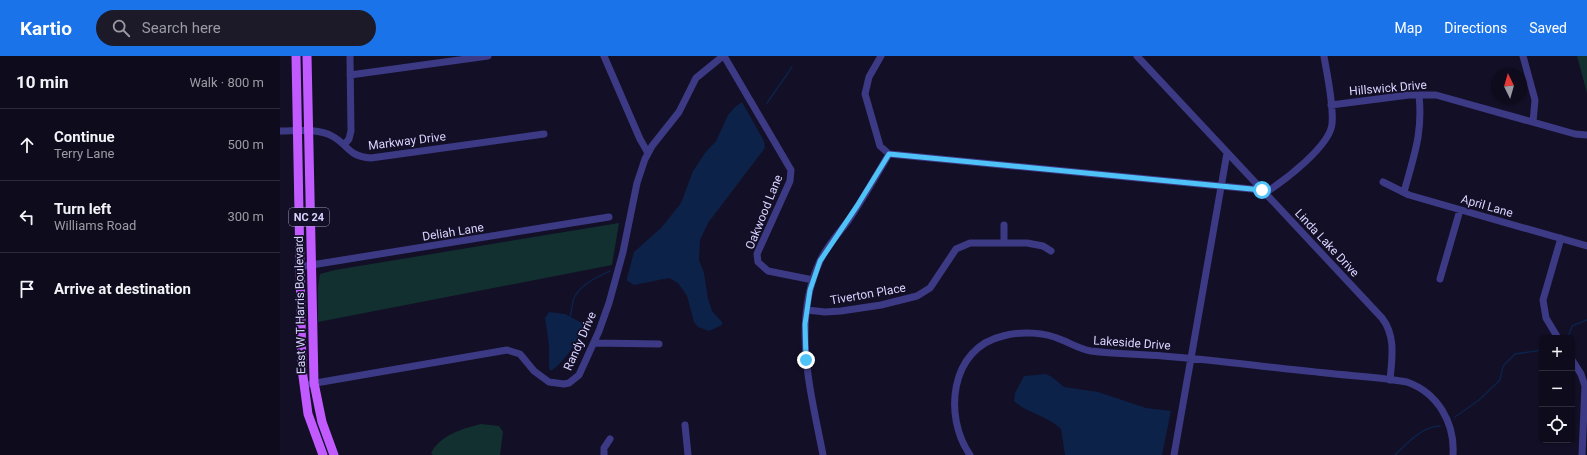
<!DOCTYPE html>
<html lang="en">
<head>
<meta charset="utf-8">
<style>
	:root { --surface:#0e0b1c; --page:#1c1929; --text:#f1f3f6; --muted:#9b9ba3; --line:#2e2b3b; --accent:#1a73e8 }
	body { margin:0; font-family:Roboto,sans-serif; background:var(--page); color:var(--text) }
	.controls { position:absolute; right:12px; bottom:12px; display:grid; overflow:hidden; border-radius:6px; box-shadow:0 1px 3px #0004 }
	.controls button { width:36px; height:36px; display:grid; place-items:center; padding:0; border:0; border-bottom:1px solid var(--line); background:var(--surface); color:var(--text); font:20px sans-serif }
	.compass { position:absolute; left:1211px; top:12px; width:36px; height:36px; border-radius:50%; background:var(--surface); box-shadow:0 1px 3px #0004; rotate:355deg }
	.stop { position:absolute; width:12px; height:12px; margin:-9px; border:3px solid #4fc3f7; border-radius:50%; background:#fff }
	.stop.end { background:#4fc3f7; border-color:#fff; box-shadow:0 1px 4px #0008 }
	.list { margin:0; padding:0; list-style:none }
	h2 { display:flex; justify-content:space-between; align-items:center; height:52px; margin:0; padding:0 16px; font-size:17px }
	h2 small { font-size:13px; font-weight:400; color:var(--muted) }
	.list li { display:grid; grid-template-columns:26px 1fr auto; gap:12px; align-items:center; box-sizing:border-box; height:72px; padding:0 16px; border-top:1px solid var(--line) }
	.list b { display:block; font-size:15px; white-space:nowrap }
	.list p { margin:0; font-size:13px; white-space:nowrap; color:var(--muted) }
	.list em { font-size:13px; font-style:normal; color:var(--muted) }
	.icon { flex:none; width:22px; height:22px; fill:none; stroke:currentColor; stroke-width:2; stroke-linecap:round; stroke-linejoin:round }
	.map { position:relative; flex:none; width:1307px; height:399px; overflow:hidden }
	header { display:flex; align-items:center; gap:24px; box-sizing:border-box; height:56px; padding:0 20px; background:var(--accent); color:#fff }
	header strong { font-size:19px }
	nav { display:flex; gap:22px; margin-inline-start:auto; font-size:14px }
	.search { width:280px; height:36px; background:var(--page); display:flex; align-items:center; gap:10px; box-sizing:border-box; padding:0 14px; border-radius:22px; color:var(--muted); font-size:15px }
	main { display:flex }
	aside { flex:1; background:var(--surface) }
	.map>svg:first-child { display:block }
	.green { fill:#12302f }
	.water { fill:#0c2248 }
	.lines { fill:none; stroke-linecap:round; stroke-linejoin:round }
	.stream { stroke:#0c2248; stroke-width:1.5 }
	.minor { stroke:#3d3a85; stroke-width:7 }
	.major { stroke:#c25bff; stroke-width:9 }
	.route { stroke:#4fc3f7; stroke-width:5 }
	.labels { text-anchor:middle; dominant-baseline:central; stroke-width:3.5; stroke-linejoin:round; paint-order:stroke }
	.shield { fill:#130f26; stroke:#9e99be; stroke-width:1 }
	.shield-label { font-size:11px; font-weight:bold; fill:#d9d4ff }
	.street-label { font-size:12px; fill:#d9d4ff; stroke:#130f26 }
</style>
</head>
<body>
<header>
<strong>Kartio</strong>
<div class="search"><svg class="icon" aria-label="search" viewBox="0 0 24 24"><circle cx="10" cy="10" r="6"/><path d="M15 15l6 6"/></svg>Search here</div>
<nav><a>Map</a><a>Directions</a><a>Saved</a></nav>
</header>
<main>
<aside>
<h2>10 min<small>Walk · 800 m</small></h2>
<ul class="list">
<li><svg class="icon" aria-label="ahead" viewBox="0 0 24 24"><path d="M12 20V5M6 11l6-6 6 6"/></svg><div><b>Continue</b><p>Terry Lane</p></div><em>500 m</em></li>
<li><svg class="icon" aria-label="left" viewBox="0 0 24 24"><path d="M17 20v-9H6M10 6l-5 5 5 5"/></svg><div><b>Turn left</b><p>Williams Road</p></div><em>300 m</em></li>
<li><svg class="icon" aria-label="arrive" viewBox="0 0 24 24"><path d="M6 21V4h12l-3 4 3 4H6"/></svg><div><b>Arrive at destination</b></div></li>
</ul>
</aside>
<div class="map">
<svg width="1307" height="399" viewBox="0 0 1307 399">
	<rect width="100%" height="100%" fill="#130f26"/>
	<path class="green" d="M1297,0H1307V37Z
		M339,167L332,209L38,266V230L40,218L55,214Z
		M201,368L219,370L223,376L220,399H153L151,397C161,379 181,373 201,368Z"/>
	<path class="water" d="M462,46L484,85L485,92L428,167L420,184L419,204L424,217L428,243L432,255L442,266V269L429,275L418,271L414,266L407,240L398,227L389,222L354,229L347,225V222L354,196L381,172L401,147L413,115L425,97L436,85L448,59L455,51Z
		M269,256L285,258L304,268C302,282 283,307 271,315L269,312V289L265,262Z
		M766,318L772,321L784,331L818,336L866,352L891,355L882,399H785L781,373C768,360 748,358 734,345L735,337L744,320Z"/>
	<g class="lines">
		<path class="stream" d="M487,47L512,11
			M290,261C292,255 292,247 294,242C301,228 317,221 330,215
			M1288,281L1292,270L1307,264
			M1175,361L1199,344L1220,324L1223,310L1235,298L1262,294
			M1115,399C1127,387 1143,370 1160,370"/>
		<path class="minor" d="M324,0L360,83L368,97
			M444,0L511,114L510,125L477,198L478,206L488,215L533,224
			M601,0L589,21L585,38L600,90L609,98L982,134
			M857,0L1102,262C1116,280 1112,302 1110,324
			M1243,0L1255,44L1253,66
			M70,19L208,0
			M1051,49L1129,39H1156L1295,78L1307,79
			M0,75C17,75 37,72 52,80C69,89 67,100 91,102L264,78
			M64,89L69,83L71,75L70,0
			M1103,126L1129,139L1307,190
			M1124,136C1134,99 1143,77 1139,39
			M985,137C1004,125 1050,90 1052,68C1054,49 1047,19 1044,0
			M724,169V187
			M19,211L329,161
			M1160,223L1180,154
			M527,254L545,256L561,255L601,249L637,240L650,232L676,193L690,187H747L763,190L771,195
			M1278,282L1266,262L1263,244L1281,182
			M314,287L379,288
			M1292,304L1301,318L1305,330L1302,399
			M30,328L227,294L240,298L254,315L269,326L284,328L289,327L299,319L319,275L329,247L343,196L357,127L365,103L372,90L399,56L416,22L443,0
			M405,369L408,399
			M324,399V392L330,383
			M543,399C531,336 511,267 540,205C547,190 558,178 568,165C583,143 596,120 609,98
			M690,399C663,360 670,292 723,280C742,275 764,276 782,284C792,288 800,293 811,295C834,298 859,298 883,300C937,304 992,312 1046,317C1072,320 1101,321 1127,326C1158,337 1175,367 1173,399
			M894,399L947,97"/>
		<path class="major" d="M16,0L22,313L28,358L43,399
			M27,0L34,327L42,366L54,399"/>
	</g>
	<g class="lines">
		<path class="route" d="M526,304L525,268L530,234L540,205L577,150L609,98L982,134"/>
	</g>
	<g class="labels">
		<rect class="shield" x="9" y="152" width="40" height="18" rx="3"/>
		<g class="shield-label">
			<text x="29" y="161">NC 24</text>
		</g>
		<g class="street-label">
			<text transform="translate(1108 32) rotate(-5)">Hillswick Drive</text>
			<text transform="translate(127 85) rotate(-7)">Markway Drive</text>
			<text transform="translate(1207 150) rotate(16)">April Lane</text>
			<text transform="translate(484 156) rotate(-68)">Oakwood Lane</text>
			<text transform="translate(173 176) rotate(-9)">Deliah Lane</text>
			<text transform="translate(1047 187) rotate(47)">Linda Lake Drive</text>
			<text transform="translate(588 238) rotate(-10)">Tiverton Place</text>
			<text transform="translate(20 249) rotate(-91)">East W T Harris Boulevard</text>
			<text transform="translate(300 285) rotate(-66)">Randy Drive</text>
			<text transform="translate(852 287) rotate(4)">Lakeside Drive</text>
		</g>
	</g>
</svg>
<div class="controls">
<button>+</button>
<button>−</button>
<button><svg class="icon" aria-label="locate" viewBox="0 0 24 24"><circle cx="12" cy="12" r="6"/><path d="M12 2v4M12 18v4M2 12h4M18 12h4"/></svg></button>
</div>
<svg class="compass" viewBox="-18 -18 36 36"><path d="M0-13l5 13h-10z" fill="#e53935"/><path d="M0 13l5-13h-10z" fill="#9b9ba3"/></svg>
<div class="stop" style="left:982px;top:134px"></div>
<div class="stop end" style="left:526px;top:304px"></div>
</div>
</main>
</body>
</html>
